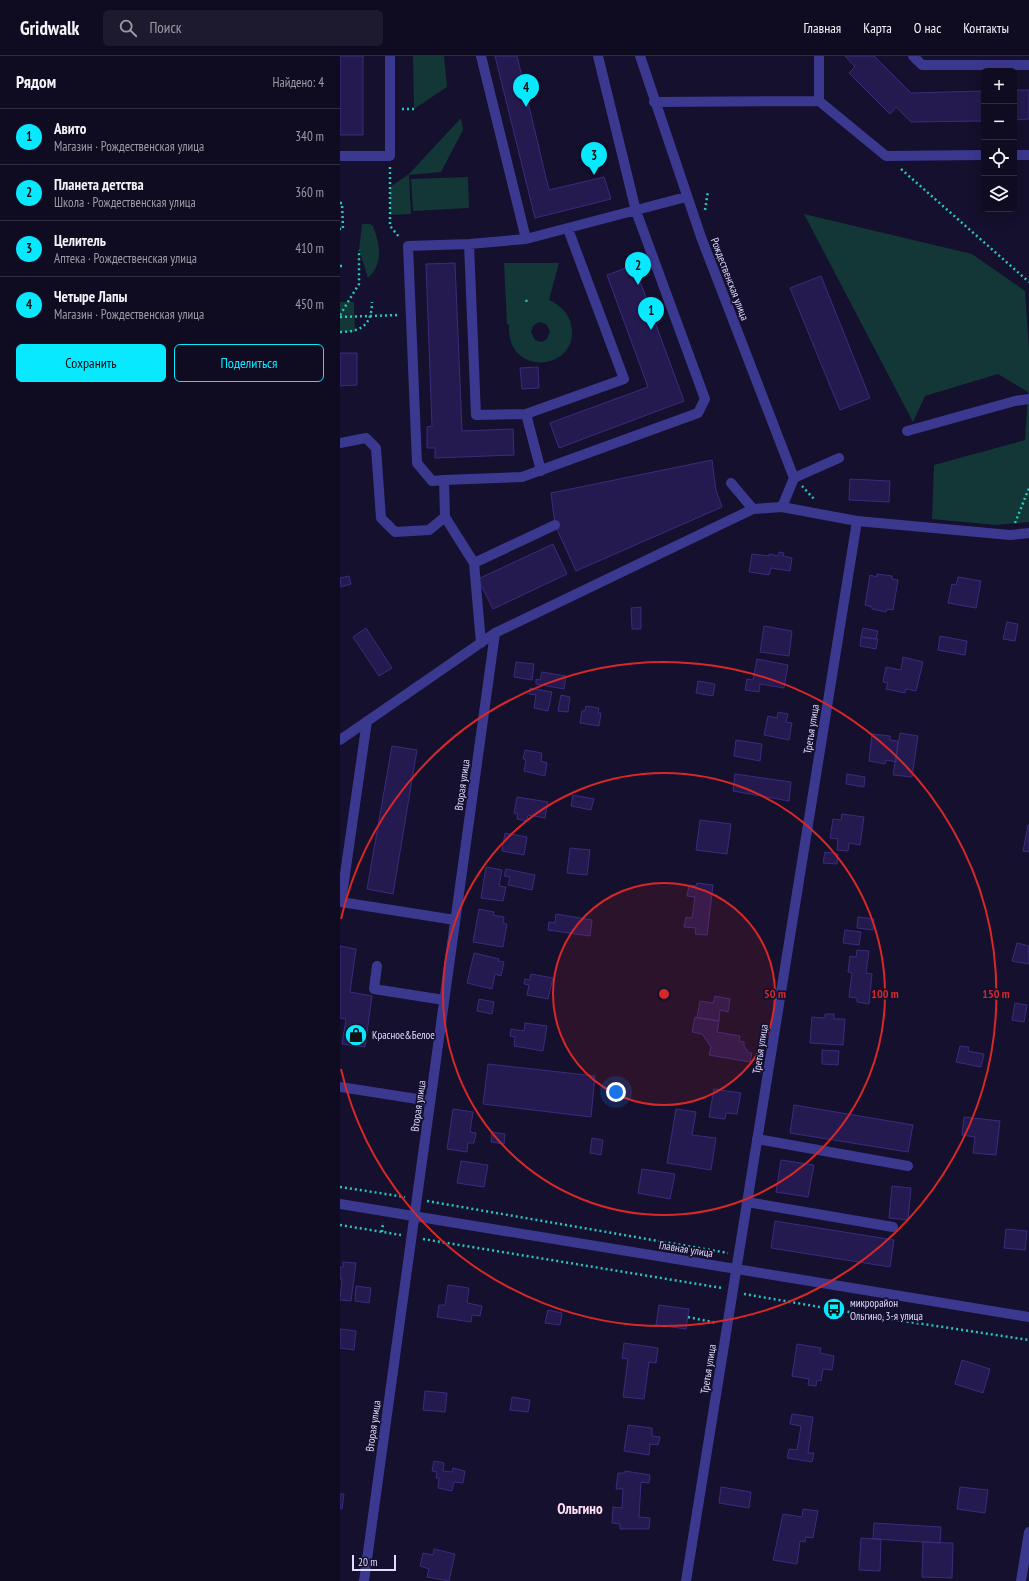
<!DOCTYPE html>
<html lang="ru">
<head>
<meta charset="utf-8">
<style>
	:root { --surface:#0f0c22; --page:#1d1a2f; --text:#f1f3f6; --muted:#9b9ba5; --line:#2f2c40; --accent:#08e8ff }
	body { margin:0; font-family:"PT Sans Narrow",sans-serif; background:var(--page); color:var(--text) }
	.controls { position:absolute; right:12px; top:12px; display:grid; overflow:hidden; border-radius:6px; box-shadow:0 4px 16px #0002 }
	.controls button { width:36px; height:36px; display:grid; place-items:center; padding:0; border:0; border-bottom:1px solid var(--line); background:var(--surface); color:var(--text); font:20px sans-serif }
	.scale { position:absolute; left:12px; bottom:10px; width:44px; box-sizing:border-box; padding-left:4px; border:2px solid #dfdcff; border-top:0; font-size:11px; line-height:14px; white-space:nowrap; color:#dfdcff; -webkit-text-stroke:3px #14102d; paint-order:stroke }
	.you { position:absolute; left:276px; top:1036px; width:14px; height:14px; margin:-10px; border:3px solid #fff; border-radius:50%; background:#1a73e8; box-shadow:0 0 0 6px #1a73e833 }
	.badge { display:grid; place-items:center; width:26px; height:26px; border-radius:50%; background:var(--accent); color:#111; font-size:13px; font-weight:700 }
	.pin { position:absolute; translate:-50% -33px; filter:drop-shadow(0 1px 2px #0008) }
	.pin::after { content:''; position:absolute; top:21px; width:14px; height:12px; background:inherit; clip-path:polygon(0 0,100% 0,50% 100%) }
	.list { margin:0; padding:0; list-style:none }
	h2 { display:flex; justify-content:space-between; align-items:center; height:52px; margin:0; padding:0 16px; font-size:17px }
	h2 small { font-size:13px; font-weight:400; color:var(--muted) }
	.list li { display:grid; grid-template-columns:26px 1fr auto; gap:12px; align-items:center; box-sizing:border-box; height:56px; padding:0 16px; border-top:1px solid var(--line) }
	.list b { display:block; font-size:15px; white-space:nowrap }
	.list p { margin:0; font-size:13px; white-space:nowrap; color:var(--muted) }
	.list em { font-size:13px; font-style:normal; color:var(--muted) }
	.actions { display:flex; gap:8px; padding:12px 16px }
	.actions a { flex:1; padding:9px 0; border:1px solid var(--accent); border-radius:6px; text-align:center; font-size:14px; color:var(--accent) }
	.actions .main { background:var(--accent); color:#111 }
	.icon { flex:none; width:22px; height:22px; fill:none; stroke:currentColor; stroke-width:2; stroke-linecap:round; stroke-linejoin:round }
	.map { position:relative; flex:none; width:689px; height:1525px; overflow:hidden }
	header { display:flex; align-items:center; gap:24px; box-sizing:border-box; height:56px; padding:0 20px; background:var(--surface); border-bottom:1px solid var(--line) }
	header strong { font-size:19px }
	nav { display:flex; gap:22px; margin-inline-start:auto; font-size:14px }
	.search { width:280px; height:36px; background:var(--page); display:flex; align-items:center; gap:10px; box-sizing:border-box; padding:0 14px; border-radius:6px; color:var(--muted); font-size:15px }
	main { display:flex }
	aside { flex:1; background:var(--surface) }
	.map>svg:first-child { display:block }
	.green { fill:#123736; fill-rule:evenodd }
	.building { fill:#251a4f; stroke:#3b2b7d }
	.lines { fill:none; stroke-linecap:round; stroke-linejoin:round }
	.path { stroke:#29c6bb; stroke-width:2.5; stroke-dasharray:2 3; stroke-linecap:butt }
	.minor { stroke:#3b388f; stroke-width:10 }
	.ring { fill:none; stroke:#d62828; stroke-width:2 }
	.labels { text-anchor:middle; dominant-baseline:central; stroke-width:3.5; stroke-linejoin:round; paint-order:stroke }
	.street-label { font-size:11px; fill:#dfdcff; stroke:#14102d }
	.poi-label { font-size:11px; fill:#dfdcff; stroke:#14102d; text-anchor:start }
	.district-label { font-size:15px; font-weight:bold; fill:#ffdef3; stroke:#14102d }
	.centre { fill:#d62828; stroke:#14102d; stroke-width:2 }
	.ring-label { font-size:12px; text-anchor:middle; font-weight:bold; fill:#d62828; stroke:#14102d; stroke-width:3.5; stroke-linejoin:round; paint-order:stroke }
</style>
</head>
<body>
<header>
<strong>Gridwalk</strong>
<div class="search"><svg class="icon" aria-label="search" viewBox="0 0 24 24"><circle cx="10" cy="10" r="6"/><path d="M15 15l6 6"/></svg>Поиск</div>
<nav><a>Главная</a><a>Карта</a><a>О нас</a><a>Контакты</a></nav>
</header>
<main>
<aside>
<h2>Рядом<small>Найдено: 4</small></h2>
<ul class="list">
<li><span class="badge">1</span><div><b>Авито</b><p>Магазин · Рождественская улица</p></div><em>340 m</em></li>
<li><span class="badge">2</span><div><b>Планета детства</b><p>Школа · Рождественская улица</p></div><em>360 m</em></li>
<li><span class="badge">3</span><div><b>Целитель</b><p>Аптека · Рождественская улица</p></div><em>410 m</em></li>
<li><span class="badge">4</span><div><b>Четыре Лапы</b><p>Магазин · Рождественская улица</p></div><em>450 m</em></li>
</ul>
<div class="actions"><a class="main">Сохранить</a><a>Поделиться</a></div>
</aside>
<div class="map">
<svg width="689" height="1525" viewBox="0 0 689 1525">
	<rect width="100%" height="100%" fill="#14102d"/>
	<path class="green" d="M73,0H104L107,31L74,53Z
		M121,62L123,74L101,116L69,119L71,158L50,159V131L69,118Z
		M128,121L129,152L73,155L71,123Z
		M464,158L632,198L685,235L689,294V466L655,469L592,463L594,409L685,384L688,336L658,318L585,340L573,366Z
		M22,168H30L33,170C40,188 44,207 28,222L19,194Z
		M164,207H219L209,244C220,249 228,256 231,268C242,314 166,324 169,269L167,268ZM199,266L206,268L210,275L207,283L202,286L195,284L191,276L193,270Z
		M0,246H14L15,276H0Z"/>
	<path class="building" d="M0,0H23V79H0Z
		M155,0H177L209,134L264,121L271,143L195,162Z
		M505,0H534L571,37L644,35V65L571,66L556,51L550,58L509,17L515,11Z
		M674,34H689V63L674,64Z
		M115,207L122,375L173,373L174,399L95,402V392H87V371L92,370L86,208Z
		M294,209L344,345L219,392L210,367L308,331L267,219Z
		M481,220L530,342L500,354L450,232Z
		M0,297H17V329L0,330Z
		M198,311L199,332L182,333L180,312Z
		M372,404L376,434L382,451L236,515L215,469L211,437Z
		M510,423L550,425L549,446L509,444Z
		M213,488L227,518L153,553L138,523Z
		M439,496L444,497L443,500L452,502L450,515L431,512L429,519L409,516L412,498L429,500V498L438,500Z
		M537,518L552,520V523L558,524L553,554L547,553L546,556L532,553V551L525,549L530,519L537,521Z
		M9,520L11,528L1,531L0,522Z
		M618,521L641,525L636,552L608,547L612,528L616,529Z
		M301,551V573H292L291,552Z
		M667,566L678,568L675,585L663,583Z
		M424,570L452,575L449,600L420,596Z
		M26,572L52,612L39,620L13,581Z
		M523,572L538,575L536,583L521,581Z
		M600,580L627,585L625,599L598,594Z
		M521,581L538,583L536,593L520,590Z
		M563,601L583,606L576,635L566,633L565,637L546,633L548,627L543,626L546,611L561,614Z
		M417,603L448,609L444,632L420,628L419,636L405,634L407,623L413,624Z
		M176,606L194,608L192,624L174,621Z
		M202,616L226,620L224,633L196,628V623L200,624Z
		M358,625L375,628L373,640L356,637Z
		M190,632L212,636L208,655L194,652L196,639L189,638Z
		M221,639L230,641L228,656L218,655Z
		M246,650L259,652L258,657H261L259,670L240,667L242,655H245Z
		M438,656L448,658L446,666L452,667L449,684L424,679L428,660L437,662Z
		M560,677L578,680L572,721L553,719Z
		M532,678L550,680V684L558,685L556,706L546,704L545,708L529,705Z
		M396,684L422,688L420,705L394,700Z
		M52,690L77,694L53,838L27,833Z
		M185,694L202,697L201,705L207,707L205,720L184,715L186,704L183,703Z
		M395,718L451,726L449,745L393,735Z
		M507,718L525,721L524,731L506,728Z
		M233,739L254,743L251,754L231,750Z
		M177,741L208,746L205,762L188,759L187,765L177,763L178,758L174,757Z
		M502,758L524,761L520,789L509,787L508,795L497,794L498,783L490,782L493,763L501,764Z
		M360,764L391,768L387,798L356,794Z
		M688,769H689V796L683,795Z
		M165,777L187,781L184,799L162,795Z
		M230,792L250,794L247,819L227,817Z
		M485,796L498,798L497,808L483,807Z
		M146,811L162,814L159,830L166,831L163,845L141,842Z
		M166,813L195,819L192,834L168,829L170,821L164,820Z
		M357,827L373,829L367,879L355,878L356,872L344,871L346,861L352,862L355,841L347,840L349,829L356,830Z
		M139,853L154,856L153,859L164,861L163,867L167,868L163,891L133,886Z
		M216,858L252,864L250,880L208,874L209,866L215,867Z
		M518,861L534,863L533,874L517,872Z
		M505,874L521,876L519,889L503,887Z
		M677,887L689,890L688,896H689V908L672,905Z
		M0,890L16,893L10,936L32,940L25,991L2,988L6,963L0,962Z
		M517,894L529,895L526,917L532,918L529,948L517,946V942L509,941L512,917L508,916L510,900L516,901Z
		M134,897L159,903L158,905L164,906L161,920L155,918L152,933L127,927Z
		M191,918L213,922L208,943L187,939L189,929L184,928L185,923L190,924Z
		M375,940L390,943L388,956L380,954L379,965L357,962L360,945L373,947Z
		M139,943L154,946L152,958L137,955Z
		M675,947L687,949L684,966L672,964Z
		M485,958H494V963H505L503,989L470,987L472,961L485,962Z
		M355,961L379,965L377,976L400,980L399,985L404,986V990L409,997H412L410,1006L369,999L371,991L362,978L352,976Z
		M185,967L207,970L203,995L174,990L175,981L170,980L171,973L184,975Z
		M620,990L629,991L628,995L644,998L641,1011L616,1006Z
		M482,994L499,995L498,1009L482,1008Z
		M148,1008L255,1020L251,1061L143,1048Z
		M374,1033L401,1037L397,1058L386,1057L385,1063L369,1061Z
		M454,1049L573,1069L568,1096L450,1077Z
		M113,1053L133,1056L130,1076L136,1077L134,1087H128L127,1096L107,1093Z
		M336,1053L356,1056L352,1079L376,1082L371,1114L327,1107Z
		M624,1061L660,1065L656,1099L633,1097L635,1081L622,1079Z
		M152,1076L165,1078L164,1088L151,1086Z
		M252,1082L263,1084L261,1099L250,1097Z
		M441,1104L474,1109L468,1141L436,1136Z
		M121,1105L148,1109L144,1131L117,1127Z
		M302,1113L335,1118L330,1143L298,1137Z
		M552,1130L571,1132L568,1164L549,1162Z
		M435,1165L554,1184L550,1211L431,1192Z
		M666,1173L687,1175L685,1194L664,1192Z
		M3,1206L16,1207L11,1245L0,1244L2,1223H0V1211H3Z
		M108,1229L129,1232L127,1247L142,1250L140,1260L132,1259L131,1266L97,1261L99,1249H105Z
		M16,1230L31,1232L29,1247L15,1245Z
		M319,1249L349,1253L346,1273L316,1269Z
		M208,1254L222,1257L220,1269L205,1267Z
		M0,1273L16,1275L14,1294L0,1292Z
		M284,1287L318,1292L316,1307L309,1306L304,1343L283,1341L288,1303L282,1302Z
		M457,1288L481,1292L480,1297L494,1300L492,1314L483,1313L481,1325L477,1324L476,1330L468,1329L469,1323L452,1320Z
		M622,1304L650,1313L643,1337L615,1328Z
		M85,1335L107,1337L105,1356L83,1354Z
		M172,1341L190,1344L188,1356L170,1354Z
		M452,1358L473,1361L468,1397H474L472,1406L447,1402L449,1393L457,1394L461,1370L450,1368Z
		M288,1369L312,1372V1380L320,1381L318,1389L310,1388L309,1399L284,1395Z
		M94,1405L104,1407L103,1415L112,1416L113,1412L125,1415L123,1427L114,1426L112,1435L98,1432L99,1422H96L97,1416L92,1415Z
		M285,1415L310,1419L309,1427L301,1426L299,1461L310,1462L309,1473H280V1468L272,1467L273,1451L282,1452L283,1433H276L278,1417H285Z
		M381,1431L411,1436L409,1452L379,1447Z
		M620,1431L648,1434L645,1457L617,1453Z
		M0,1438H4L2,1453H0Z
		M463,1453L478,1455L473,1482L466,1481L465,1486L460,1485L457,1508L433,1504L443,1458L462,1461Z
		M534,1467L601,1471L600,1487L533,1483Z
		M521,1482L541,1483L540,1515L519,1514Z
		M583,1486L613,1487L612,1522L582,1521Z
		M94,1493L115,1498L109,1525L87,1521L89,1513L80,1510L83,1497L93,1499Z"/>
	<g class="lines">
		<path class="path" d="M62,53H74
			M50,111V170L60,182
			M561,113L689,226
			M0,147H2L3,173H0
			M365,154L368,135
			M0,210H3
			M186,244L187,246
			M0,259L19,228V194
			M0,261L59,259
			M0,276C21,276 32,269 32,246
			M462,430L475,444
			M675,467L689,432
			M0,1131L65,1141
			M87,1145L388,1197
			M0,1169L61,1179
			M42,1176L43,1166
			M83,1183L382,1232
			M404,1238L556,1264L689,1284
			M348,1261L377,1267"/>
		<path class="minor" d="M141,0L186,183
			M300,0L361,181L454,422L442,451
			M479,0V45L546,100L644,99
			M573,0L582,9H689
			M314,46L479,45
			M674,99H689
			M0,100H50V0
			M129,188L136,359L186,358L284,323L228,173
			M186,358L201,415
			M567,375L675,345L689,343
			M0,387L26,382L36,392L41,462L55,476L89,474L105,461L104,424L182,421L358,357L365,343L296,155L258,0
			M454,422L499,402
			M104,424L92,425L77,407L68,190L129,188L186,183L346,141
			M391,427L413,453
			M105,461L134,507
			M141,587L134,507L215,469
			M27,665L1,846L115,864
			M0,684L155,577L413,453L442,451L517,465L670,479L689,477
			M37,910L34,933L104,944
			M0,1031L90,1045
			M417,1083L568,1110
			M407,1146L553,1171
			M0,1148L689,1261
			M24,1525L155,577
			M346,1525L517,465
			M681,1525L689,1476"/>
	</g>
	<circle cx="324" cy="938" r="111" fill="#d62828" fill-opacity=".12"/>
	<g class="ring">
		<circle cx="324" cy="938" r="111"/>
		<circle cx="324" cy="938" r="221"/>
		<path d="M1 863A332 332 0 1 1 1 1013"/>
	</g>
	<defs>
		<g id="shop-disc" transform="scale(1.15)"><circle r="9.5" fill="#08e8ff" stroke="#14102d"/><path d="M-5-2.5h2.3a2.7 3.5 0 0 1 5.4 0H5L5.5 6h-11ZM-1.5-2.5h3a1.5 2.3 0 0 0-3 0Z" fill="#111"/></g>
		<g id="bus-disc" transform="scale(1.15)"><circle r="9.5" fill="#08e8ff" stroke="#14102d"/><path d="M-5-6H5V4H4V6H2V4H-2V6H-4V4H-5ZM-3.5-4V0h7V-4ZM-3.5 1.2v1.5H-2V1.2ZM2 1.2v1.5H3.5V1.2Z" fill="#111"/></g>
	</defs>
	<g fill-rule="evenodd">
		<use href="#shop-disc" x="16" y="979"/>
		<use href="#bus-disc" x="494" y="1253"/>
	</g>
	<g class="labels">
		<g class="street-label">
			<text transform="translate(390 223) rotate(69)">Рождественская улица</text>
			<text transform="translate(471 673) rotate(-81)">Третья улица</text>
			<text transform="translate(122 729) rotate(-82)">Вторая улица</text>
			<text transform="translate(420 993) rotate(-81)">Третья улица</text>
			<text transform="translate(78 1050) rotate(-82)">Вторая улица</text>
			<text transform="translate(346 1193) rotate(9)">Главная улица</text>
			<text transform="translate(368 1313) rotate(-81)">Третья улица</text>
			<text transform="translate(33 1370) rotate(-82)">Вторая улица</text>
		</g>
		<g class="poi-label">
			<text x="32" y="979">Красное&amp;Белое</text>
			<text x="510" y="1247">микрорайон<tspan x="510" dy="13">Ольгино, 3-я улица</tspan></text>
		</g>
		<g class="district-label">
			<text x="240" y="1452">Ольгино</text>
		</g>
	</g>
	<circle cx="324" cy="938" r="6" class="centre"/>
	<g class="ring-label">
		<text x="435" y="942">50 m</text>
		<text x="545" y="942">100 m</text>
		<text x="656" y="942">150 m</text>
	</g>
</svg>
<div class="controls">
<button>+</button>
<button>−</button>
<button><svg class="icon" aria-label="locate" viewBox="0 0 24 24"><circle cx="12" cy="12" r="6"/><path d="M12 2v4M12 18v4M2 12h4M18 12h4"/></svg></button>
<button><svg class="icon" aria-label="layers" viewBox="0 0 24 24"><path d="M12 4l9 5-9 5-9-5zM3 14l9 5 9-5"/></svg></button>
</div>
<div class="scale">20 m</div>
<div class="you"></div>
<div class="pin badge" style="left:311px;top:274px">1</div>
<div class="pin badge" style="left:298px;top:229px">2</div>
<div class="pin badge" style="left:254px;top:119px">3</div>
<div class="pin badge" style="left:186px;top:51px">4</div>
</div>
</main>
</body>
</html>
